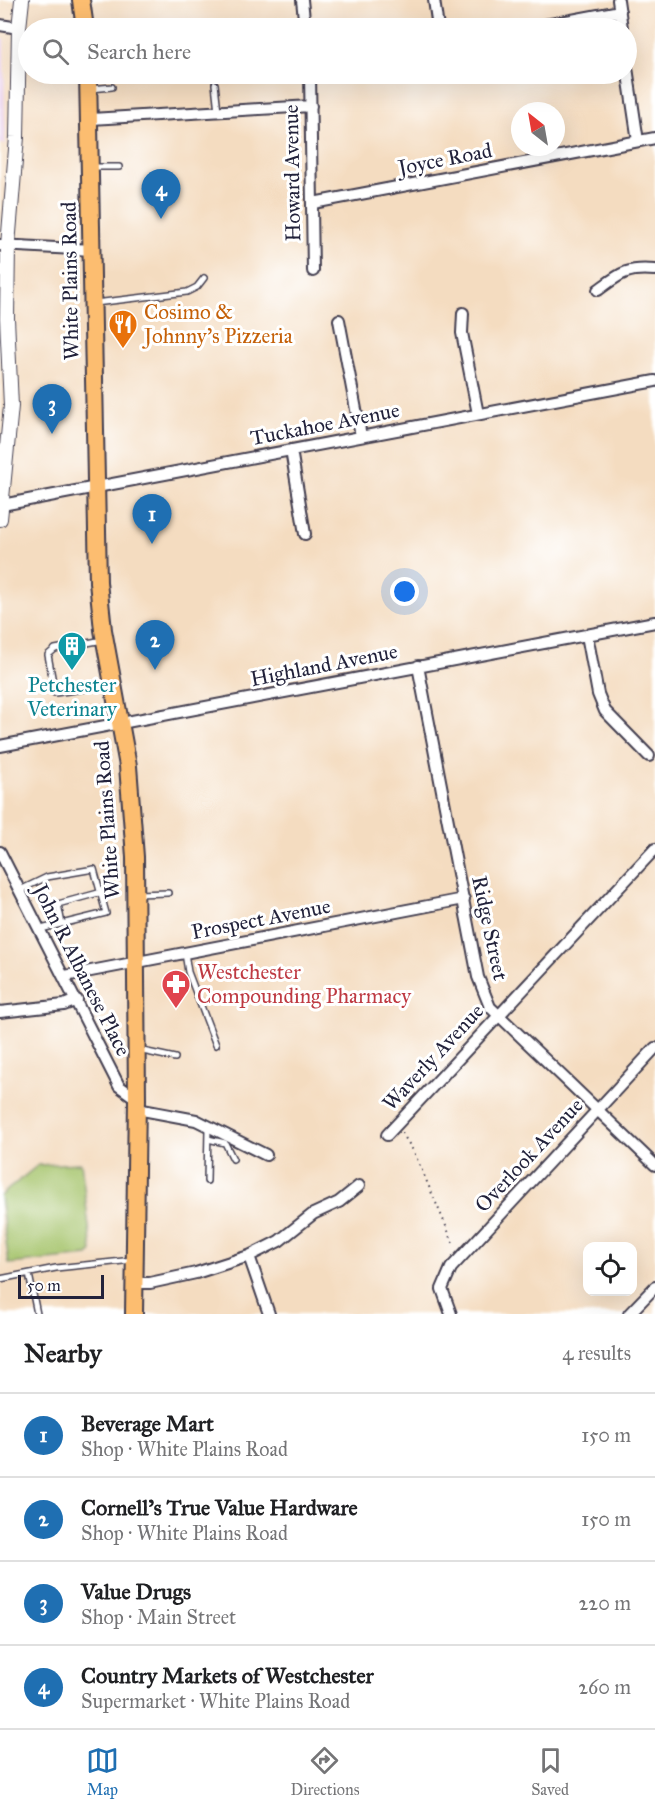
<!DOCTYPE html>
<html lang="en">
<head>
<meta charset="utf-8">
<style>
	:root { --surface:#fff; --page:#f6f6f6; --text:#202124; --muted:#757577; --line:#e0e0e0; --accent:#1f6fb2 }
	body { margin:0; font-family:"IM FELL Great Primer",serif; background:var(--page); color:var(--text) }
	.controls { position:absolute; right:18px; bottom:18px; display:grid; overflow:hidden; border-radius:12px; box-shadow:0 6px 24px #0002 }
	.controls button { width:54px; height:54px; display:grid; place-items:center; padding:0; border:0; border-bottom:2px solid var(--line); background:var(--surface); color:var(--text); font:30px sans-serif }
	.compass { position:absolute; left:511px; top:102px; width:54px; height:54px; border-radius:50%; background:var(--surface); box-shadow:0 6px 24px #0002; rotate:329deg }
	.scale { position:absolute; left:18px; bottom:15px; width:86px; box-sizing:border-box; padding-left:6px; border:3px solid #22223b; border-top:0; font-size:16px; line-height:21px; white-space:nowrap; color:#22223b; -webkit-text-stroke:4px #fff; paint-order:stroke }
	.you { position:absolute; left:405px; top:592px; width:21px; height:21px; margin:-15px; border:4px solid #fff; border-radius:50%; background:#1a73e8; box-shadow:0 0 0 9px #1a73e833 }
	.badge { display:grid; place-items:center; width:39px; height:39px; border-radius:50%; background:var(--accent); color:#fff; font-size:20px; font-weight:700 }
	.pin { position:absolute; translate:-50% -50px; filter:drop-shadow(0 2px 3px #0008) }
	.pin::after { content:''; position:absolute; top:32px; width:21px; height:18px; background:inherit; clip-path:polygon(0 0,100% 0,50% 100%) }
	.list { margin:0; padding:0; list-style:none }
	h2 { display:flex; justify-content:space-between; align-items:center; height:78px; margin:0; padding:0 24px; font-size:26px }
	h2 small { font-size:20px; font-weight:400; color:var(--muted) }
	.list li { display:grid; grid-template-columns:39px 1fr auto; gap:18px; align-items:center; box-sizing:border-box; height:84px; padding:0 24px; border-top:2px solid var(--line) }
	.list b { display:block; font-size:22px; white-space:nowrap }
	.list p { margin:0; font-size:20px; white-space:nowrap; color:var(--muted) }
	.list em { font-size:20px; font-style:normal; color:var(--muted) }
	.icon { flex:none; width:33px; height:33px; fill:none; stroke:currentColor; stroke-width:2; stroke-linecap:round; stroke-linejoin:round }
	.map { position:relative; flex:none; width:655px; height:1314px; overflow:hidden }
	.search { position:absolute; background:var(--surface); box-shadow:0 6px 24px #0002; left:18px; right:18px; top:18px; height:66px; display:flex; align-items:center; gap:15px; box-sizing:border-box; padding:0 21px; border-radius:33px; color:var(--muted); font-size:22px }
	.sheet { height:414px; background:var(--surface) }
	nav { display:flex; justify-content:space-around; align-items:center; box-sizing:border-box; height:84px; border-top:2px solid var(--line); background:var(--surface); font-size:16px; color:var(--muted) }
	nav a { display:grid; justify-items:center; gap:3px }
	nav .on { color:var(--accent) }
	.map>svg:first-child { display:block }
	.built { fill:#e9d1ed }
	.green { fill:#a6c46c; stroke:#647354; stroke-width:1.5 }
	.lines { fill:none; stroke-linecap:round; stroke-linejoin:round }
	.service-casing { stroke:#423e4f; stroke-width:8 }
	.minor-casing { stroke:#423e4f; stroke-width:14 }
	.tertiary-casing { stroke:#423e4f; stroke-width:16 }
	.primary-casing { stroke:#423e4f; stroke-width:20 }
	.path { stroke:#423e4f; stroke-width:2; stroke-dasharray:1.5 4.5; stroke-linecap:butt }
	.service { stroke:#fff; stroke-width:5 }
	.minor { stroke:#fff; stroke-width:10 }
	.tertiary { stroke:#fff; stroke-width:14 }
	.primary { stroke:#fcbd6f; stroke-width:16 }
	.labels { text-anchor:middle; dominant-baseline:central; stroke-width:6; stroke-linejoin:round; paint-order:stroke }
	.street-label { font-size:21px; fill:#22223b; stroke:#fff }
	.food-label { font-size:21px; fill:#c56008; stroke:#fff; text-anchor:start }
	.culture-label { font-size:21px; fill:#0d838f; stroke:#fff }
	.health-label { font-size:21px; fill:#be3a42; stroke:#fff; text-anchor:start }
</style>
</head>
<body>
<div class="map">
<svg width="655" height="1314" viewBox="0 0 655 1314">
	<rect width="100%" height="100%" fill="#fff"/>
	<filter id="ink" filterUnits="userSpaceOnUse"><feTurbulence type="fractalNoise" baseFrequency=".0167" numOctaves="2"/><feDisplacementMap in="SourceGraphic" scale="12" xChannelSelector="R" yChannelSelector="G"/><feConvolveMatrix kernelMatrix="1 2 1 2 8 2 1 2 1" color-interpolation-filters="sRGB"/></filter>
	<filter id="wash" filterUnits="userSpaceOnUse"><feTurbulence type="fractalNoise" baseFrequency=".008" numOctaves="4" result="noise"/><feDisplacementMap in="SourceGraphic" scale="24" xChannelSelector="R" yChannelSelector="G"/><feGaussianBlur stdDeviation="1.35" result="paint"/><feColorMatrix in="noise" values="0 0 0 0 0 0 0 0 0 0 0 0 0 0 0 0 0 1.4 0 .05"/><feComposite in="paint" operator="in"/></filter>
	<g filter="url(#wash)">
		<rect width="100%" height="100%" fill="#f4dcc0"/>
		<path class="built" d="M0,39H4L5,144H0Z"/>
		<path class="green" d="M81,1163L92,1251L88,1256L9,1264L0,1196L38,1165Z"/>
	</g>
	<g filter="url(#ink)">
		<g class="lines">
			<g class="service-casing">
				<path id="service" d="M86,28L108,25
					M215,84L218,111
					M91,89L112,87
					M93,167H119
					M95,303L187,292L197,287L204,278
					M103,640L55,649L48,655L55,693L110,685
					M20,890L47,877L94,869L106,913L41,929
					M136,894L168,893
					M62,924L58,904L102,892
					M185,953L188,972L216,1045
					M138,1050L175,1058
					M208,1139L225,1143L233,1159
					M207,1181L208,1128
					M29,1274L37,1314
					M0,1279L56,1268L133,1260"/>
			</g>
			<g class="minor-casing">
				<path id="minor" d="M302,0L305,28
					M434,0L438,28
					M618,0L622,28
					M0,25L19,28
					M529,28L620,11
					M626,61L638,141
					M310,74L313,271
					M91,119L311,106
					M313,203L655,138
					M0,245L93,250
					M598,290C620,274 627,267 655,270
					M463,313L462,333L478,414
					M339,320L361,436
					M291,450L305,534
					M2,505L655,381
					M587,635L598,694L605,711L649,756
					M418,666L478,977L490,1007L655,1165
					M0,746L655,622
					M0,852L119,1086L137,1099
					M65,976L464,899
					M0,1012L64,1005L77,1000
					M137,1109L196,1120L266,1155
					M387,1135L655,849
					M249,1256L269,1314
					M135,1283H150L196,1273L249,1256L279,1241L313,1214L339,1202L359,1186
					M451,1314L442,1289L451,1268L655,1048
					M629,1314L655,1287"/>
			</g>
			<g class="tertiary-casing">
				<path id="tertiary" d="M0,519L11,406L7,318L8,245L17,137L19,28L22,0"/>
			</g>
			<g class="primary-casing">
				<path id="primary" d="M81,0L85,28
					M88,74L98,582L103,630L128,766L135,857L137,1099L134,1314"/>
			</g>
			<path class="path" d="M402,1133L414,1152L455,1247"/>
			<use href="#service" class="service"/>
			<use href="#minor" class="minor"/>
			<use href="#tertiary" class="tertiary"/>
			<use href="#primary" class="primary"/>
		</g>
	</g>
	<defs>
		<g id="restaurant-pin" transform="scale(1.5)"><path d="M0 17L-7.5 6A9.5 9.5 0 1 1 7.5 6Z" fill="#e8710a" stroke="#fff"/><path d="M-5-6h1v4h1v-4h1v4h1v-4h1v5L-1.5 .5V6h-2V.5L-5-1ZM5-6V6H3V1.5H1.5Q1.5-4 5-6Z" fill="#fff"/></g>
		<g id="building-pin" transform="scale(1.5)"><path d="M0 17L-7.5 6A9.5 9.5 0 1 1 7.5 6Z" fill="#0f9aa8" stroke="#fff"/><path d="M-4-6H4V6H1V3H-1V6H-4ZM-2.5-4.3h1.7v1.8h-1.7ZM.8-4.3h1.7v1.8H.8ZM-2.5-1h1.7V.8h-1.7ZM.8-1h1.7V.8H.8Z" fill="#fff"/></g>
		<g id="pharmacy-pin" transform="scale(1.5)"><path d="M0 17L-7.5 6A9.5 9.5 0 1 1 7.5 6Z" fill="#e0444e" stroke="#fff"/><path d="M-2-6h4v4h4v4h-4v4h-4v-4h-4v-4h4Z" fill="#fff"/></g>
	</defs>
	<g fill-rule="evenodd">
		<use href="#restaurant-pin" x="123" y="324"/>
		<use href="#building-pin" x="72" y="646"/>
		<use href="#pharmacy-pin" x="176" y="984"/>
	</g>
	<g class="labels">
		<g class="street-label">
			<text transform="translate(445 159) rotate(-11)">Joyce Road</text>
			<text transform="translate(292 173) rotate(-91)">Howard Avenue</text>
			<text transform="translate(70 281) rotate(-91)">White Plains Road</text>
			<text transform="translate(325 424) rotate(-11)">Tuckahoe Avenue</text>
			<text transform="translate(324 665) rotate(-11)">Highland Avenue</text>
			<text transform="translate(107 820) rotate(-94)">White Plains Road</text>
			<text transform="translate(261 919) rotate(-11)">Prospect Avenue</text>
			<text transform="translate(490 928) rotate(78)">Ridge Street</text>
			<text transform="translate(82 970) rotate(63)">John R Albanese Place</text>
			<text transform="translate(433 1057) rotate(-47)">Waverly Avenue</text>
			<text transform="translate(529 1155) rotate(-47)">Overlook Avenue</text>
		</g>
		<g class="food-label">
			<text x="144" y="312">Cosimo &amp;<tspan x="144" dy="24">Johnny's Pizzeria</tspan></text>
		</g>
		<g class="culture-label">
			<text x="72" y="685">Petchester<tspan x="72" dy="24">Veterinary</tspan></text>
		</g>
		<g class="health-label">
			<text x="197" y="972">Westchester<tspan x="197" dy="24">Compounding Pharmacy</tspan></text>
		</g>
	</g>
</svg>
<div class="controls">
<button><svg class="icon" aria-label="locate" viewBox="0 0 24 24"><circle cx="12" cy="12" r="6"/><path d="M12 2v4M12 18v4M2 12h4M18 12h4"/></svg></button>
</div>
<svg class="compass" viewBox="-18 -18 36 36"><path d="M0-13l5 13h-10z" fill="#e53935"/><path d="M0 13l5-13h-10z" fill="#757577"/></svg>
<div class="scale">50 m</div>
<div class="you"></div>
<div class="pin badge" style="left:152px;top:544px">1</div>
<div class="pin badge" style="left:155px;top:670px">2</div>
<div class="pin badge" style="left:52px;top:434px">3</div>
<div class="pin badge" style="left:161px;top:219px">4</div>
<div class="search"><svg class="icon" aria-label="search" viewBox="0 0 24 24"><circle cx="10" cy="10" r="6"/><path d="M15 15l6 6"/></svg>Search here</div>
</div>
<section class="sheet">
<h2>Nearby<small>4 results</small></h2>
<ul class="list">
<li><span class="badge">1</span><div><b>Beverage Mart</b><p>Shop · White Plains Road</p></div><em>150 m</em></li>
<li><span class="badge">2</span><div><b>Cornell's True Value Hardware</b><p>Shop · White Plains Road</p></div><em>150 m</em></li>
<li><span class="badge">3</span><div><b>Value Drugs</b><p>Shop · Main Street</p></div><em>220 m</em></li>
<li><span class="badge">4</span><div><b>Country Markets of Westchester</b><p>Supermarket · White Plains Road</p></div><em>260 m</em></li>
</ul>
</section>
<nav>
<a class="on"><svg class="icon" aria-label="map" viewBox="0 0 24 24"><path d="M3 6l6-2 6 2 6-2v14l-6 2-6-2-6 2zM9 4v14M15 6v14"/></svg>Map</a>
<a><svg class="icon" aria-label="directions" viewBox="0 0 24 24"><path d="M12 3l9 9-9 9-9-9zM9 14v-3h6M13 9l2 2-2 2"/></svg>Directions</a>
<a><svg class="icon" aria-label="saved" viewBox="0 0 24 24"><path d="M7 4h10v16l-5-4-5 4z"/></svg>Saved</a>
</nav>
</body>
</html>
